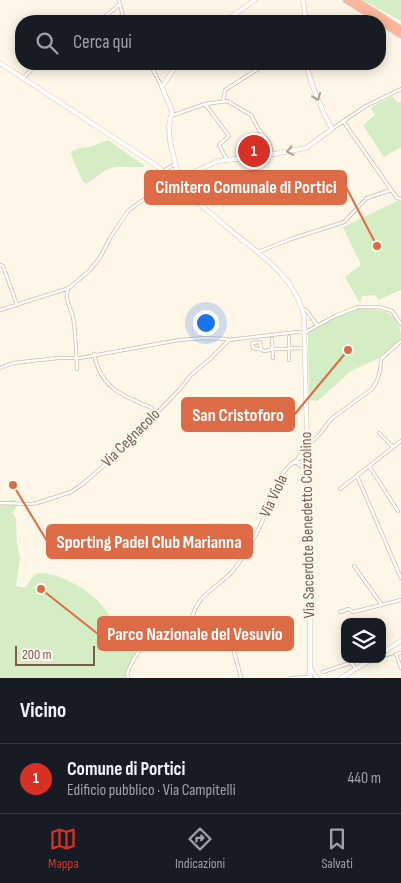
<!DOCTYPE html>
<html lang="it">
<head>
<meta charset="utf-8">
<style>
	:root { --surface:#171b24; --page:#242831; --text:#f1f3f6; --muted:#9ea1a6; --line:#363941; --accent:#d93025 }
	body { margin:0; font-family:"Sofia Sans Condensed",sans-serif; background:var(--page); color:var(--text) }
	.controls { position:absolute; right:15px; bottom:15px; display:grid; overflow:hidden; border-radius:10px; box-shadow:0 2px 12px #0003 }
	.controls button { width:45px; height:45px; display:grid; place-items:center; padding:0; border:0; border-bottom:1px solid var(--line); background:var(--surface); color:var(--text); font:25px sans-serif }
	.scale { position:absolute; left:15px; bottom:12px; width:80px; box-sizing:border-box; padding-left:5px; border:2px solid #7a5c49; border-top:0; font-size:14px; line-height:18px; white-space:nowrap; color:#7a5c49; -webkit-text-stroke:4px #fff9ef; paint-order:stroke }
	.you { position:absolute; left:205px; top:322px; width:18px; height:18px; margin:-12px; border:4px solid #fff; border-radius:50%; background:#1a73e8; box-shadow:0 0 0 8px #1a73e833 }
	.badge { display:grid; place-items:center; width:32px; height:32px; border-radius:50%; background:var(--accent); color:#fff; font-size:16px; font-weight:700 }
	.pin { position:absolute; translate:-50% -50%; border:2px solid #fff; box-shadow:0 1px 5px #0006 }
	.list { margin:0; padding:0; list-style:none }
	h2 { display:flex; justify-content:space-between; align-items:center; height:65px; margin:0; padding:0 20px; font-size:21px }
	h2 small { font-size:16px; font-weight:400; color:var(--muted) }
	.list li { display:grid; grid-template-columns:32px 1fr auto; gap:15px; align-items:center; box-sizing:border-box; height:70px; padding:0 20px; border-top:1px solid var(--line) }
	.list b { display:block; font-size:19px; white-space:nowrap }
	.list p { margin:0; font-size:16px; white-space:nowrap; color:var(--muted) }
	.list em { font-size:16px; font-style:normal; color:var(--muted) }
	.icon { flex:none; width:28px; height:28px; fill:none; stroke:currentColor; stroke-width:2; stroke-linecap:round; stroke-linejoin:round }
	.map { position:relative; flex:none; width:401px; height:678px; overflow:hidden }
	.search { position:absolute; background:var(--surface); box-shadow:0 2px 12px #0003; left:15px; right:15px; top:15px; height:55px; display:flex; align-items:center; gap:12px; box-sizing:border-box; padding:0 18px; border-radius:20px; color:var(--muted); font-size:19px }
	.sheet { height:135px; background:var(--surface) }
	nav { display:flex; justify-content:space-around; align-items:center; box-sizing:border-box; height:70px; border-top:1px solid var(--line); background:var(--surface); font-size:14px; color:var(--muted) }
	nav a { display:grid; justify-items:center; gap:2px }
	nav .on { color:var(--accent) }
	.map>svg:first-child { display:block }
	.green { fill:#d4edc4 }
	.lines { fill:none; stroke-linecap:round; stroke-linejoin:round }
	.stream { stroke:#9fd1dc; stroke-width:1 }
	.street-casing { stroke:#d1bdab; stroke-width:4 }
	.secondary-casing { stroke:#d7c0ab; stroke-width:5 }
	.highway-casing { stroke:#dcd5d0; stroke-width:7 }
	.street { stroke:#fff; stroke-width:2.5 }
	.secondary { stroke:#fff; stroke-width:4 }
	.highway { stroke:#fbb69b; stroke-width:5.5 }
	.oneway { stroke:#af9d92 }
	.labels { text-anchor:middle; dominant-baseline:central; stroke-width:4; stroke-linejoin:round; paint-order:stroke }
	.street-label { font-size:16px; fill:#7a5c49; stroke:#fff9ef }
	.leader { fill:none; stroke:#dd6c46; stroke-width:2 }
	.callout-dot { fill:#dd6c46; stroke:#fff9ef; stroke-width:2 }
	.callout { fill:#dd6c46; stroke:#dd6c46; stroke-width:2 }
	.callout-label { font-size:18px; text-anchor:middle; font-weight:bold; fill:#fff }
</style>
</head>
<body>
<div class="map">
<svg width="401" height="678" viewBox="0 0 401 678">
	<rect width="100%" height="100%" fill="#fef6e7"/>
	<path class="green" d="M363,0H401V21Z
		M392,96L398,103L401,101V147L384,157L363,125L375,115L370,108Z
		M108,140L145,166L144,167H115L106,170L86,184L82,180L71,154L72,151L80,148L90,147Z
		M397,201L401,202V290L378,300L376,295L362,296L361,302H359L345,277L361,265L343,227Z
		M364,308C386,310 401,314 401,339L379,358L351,371L319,400L315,401L309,399L308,332C326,322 344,311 364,308Z
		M14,499L19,504L16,507L13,513L16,519L17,544L20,557L16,586L25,588L31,579L37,573C59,573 82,586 98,601C105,608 111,618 117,626L119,627L124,638L126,647L127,646L136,652L137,657L134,663H133L129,672V678H0V502L12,500Z"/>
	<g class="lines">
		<path class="stream" d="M382,658L396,654
			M373,659H378"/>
		<g class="street-casing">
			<path id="street" d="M119,0L124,21
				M100,21L120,4
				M150,64L162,87
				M23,78L37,64
				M223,101L225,90L266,64
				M205,104L229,136L219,145L227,160
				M171,116L205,104L227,101L251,115L259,130L269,142L272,154
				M343,121L397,198L401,199
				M332,129L366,106L401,89
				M165,170L175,164
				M258,252L291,239L344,222L367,198L391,190
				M0,265L3,266L17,305
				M68,290C64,299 71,308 73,317C76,334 76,352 77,369
				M302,308L306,310L317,325
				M0,310L69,288L89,271L98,260L102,254L110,238L128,211L140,202L166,186L175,183
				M289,337V360
				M272,339L273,358
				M261,350L259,349L253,348L252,343L260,342L261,350L265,351L273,349L304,348
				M94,354C101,389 123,396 152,408
				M0,368L13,363L58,358H80L179,340L205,338L228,339L229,340L297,332L304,333L335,316L358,307H379L392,311L401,324
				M379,433L393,447
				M298,458L307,446L320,434L331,419L372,389C379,380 381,371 381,359L401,341
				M294,463L307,461
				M298,464L307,470
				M369,466L398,511
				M357,476L401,578
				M340,489L401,441
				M0,503L30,504L37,503L71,492L84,483L120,451L180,389L191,375L210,359L229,340
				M354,566L382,605
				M340,612L349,609L353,612L401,600
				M189,627C199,627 214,629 223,634C233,640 238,667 241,678
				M401,653L396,654L401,668
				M323,672L350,663L353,664L355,669
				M128,678L127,673C137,651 141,644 164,639C170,637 177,635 182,632C192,624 192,612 199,602C209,588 225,582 235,568C248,552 260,527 268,508C275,491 275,480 288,467C293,461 301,458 307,454
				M291,678L310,677"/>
		</g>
		<g class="secondary-casing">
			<path id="secondary" d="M303,0L306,21
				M225,21L255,0
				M0,63L157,166L172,179
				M177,64L162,87L172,111L169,125L170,141L179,179
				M178,178L176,176L173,177V182L177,183L179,179L218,161L264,156L306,148L332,129C320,108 312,86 306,64
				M176,183C194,199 211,214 229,229C258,253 295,276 304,316L310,567V678
				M382,653L401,641
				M311,669L317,678
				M341,678L372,659"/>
		</g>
		<g class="highway-casing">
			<path id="highway" d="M346,0L379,21
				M356,0L401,29
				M380,22L401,35"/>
		</g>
		<use href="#street" class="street"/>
		<use href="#secondary" class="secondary"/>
		<use href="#highway" class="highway"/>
	</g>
	<defs><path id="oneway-chevron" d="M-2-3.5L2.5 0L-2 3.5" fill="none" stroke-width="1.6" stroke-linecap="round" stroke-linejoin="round" transform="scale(1.25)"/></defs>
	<g class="oneway">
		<use href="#oneway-chevron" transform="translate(317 97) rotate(68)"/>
		<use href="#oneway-chevron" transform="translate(290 151) rotate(169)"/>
	</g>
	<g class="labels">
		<g class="street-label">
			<text transform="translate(131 438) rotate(-45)">Via Cegnacolo</text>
			<text transform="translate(274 496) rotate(-65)">Via Viola</text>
			<text transform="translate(308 525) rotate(-91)">Via Sacerdote Benedetto Cozzolino</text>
		</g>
	</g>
	<path class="leader" d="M377 246L346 187M348 350L294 415M13 485L47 541M41 589L98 634"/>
	<g class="callout-dot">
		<circle cx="377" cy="246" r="5"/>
		<circle cx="348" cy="350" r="5"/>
		<circle cx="13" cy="485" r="5"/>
		<circle cx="41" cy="589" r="5"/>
	</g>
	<g class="callout">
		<rect x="145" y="171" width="201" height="33" rx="5"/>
		<rect x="182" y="398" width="112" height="33" rx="5"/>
		<rect x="47" y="525" width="205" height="33" rx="5"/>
		<rect x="98" y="617" width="195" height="33" rx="5"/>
	</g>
	<g class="callout-label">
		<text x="246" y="193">Cimitero Comunale di Portici</text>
		<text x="238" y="421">San Cristoforo</text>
		<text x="149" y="548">Sporting Padel Club Marianna</text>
		<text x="195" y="640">Parco Nazionale del Vesuvio</text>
	</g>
</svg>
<div class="controls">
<button><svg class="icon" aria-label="layers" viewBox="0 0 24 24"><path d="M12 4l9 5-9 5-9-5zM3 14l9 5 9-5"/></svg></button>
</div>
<div class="scale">200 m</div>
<div class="you"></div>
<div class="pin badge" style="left:254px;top:151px">1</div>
<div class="search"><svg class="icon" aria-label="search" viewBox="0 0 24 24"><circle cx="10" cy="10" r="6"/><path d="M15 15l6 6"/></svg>Cerca qui</div>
</div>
<section class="sheet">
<h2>Vicino<small></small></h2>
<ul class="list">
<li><span class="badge">1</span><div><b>Comune di Portici</b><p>Edificio pubblico · Via Campitelli</p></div><em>440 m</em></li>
</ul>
</section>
<nav>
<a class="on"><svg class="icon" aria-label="map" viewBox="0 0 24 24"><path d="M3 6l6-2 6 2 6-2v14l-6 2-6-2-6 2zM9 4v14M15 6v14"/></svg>Mappa</a>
<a><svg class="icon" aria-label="directions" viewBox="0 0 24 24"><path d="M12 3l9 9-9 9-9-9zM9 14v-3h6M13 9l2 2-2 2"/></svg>Indicazioni</a>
<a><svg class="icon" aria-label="saved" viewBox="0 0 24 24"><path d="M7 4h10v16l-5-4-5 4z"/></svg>Salvati</a>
</nav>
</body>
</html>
